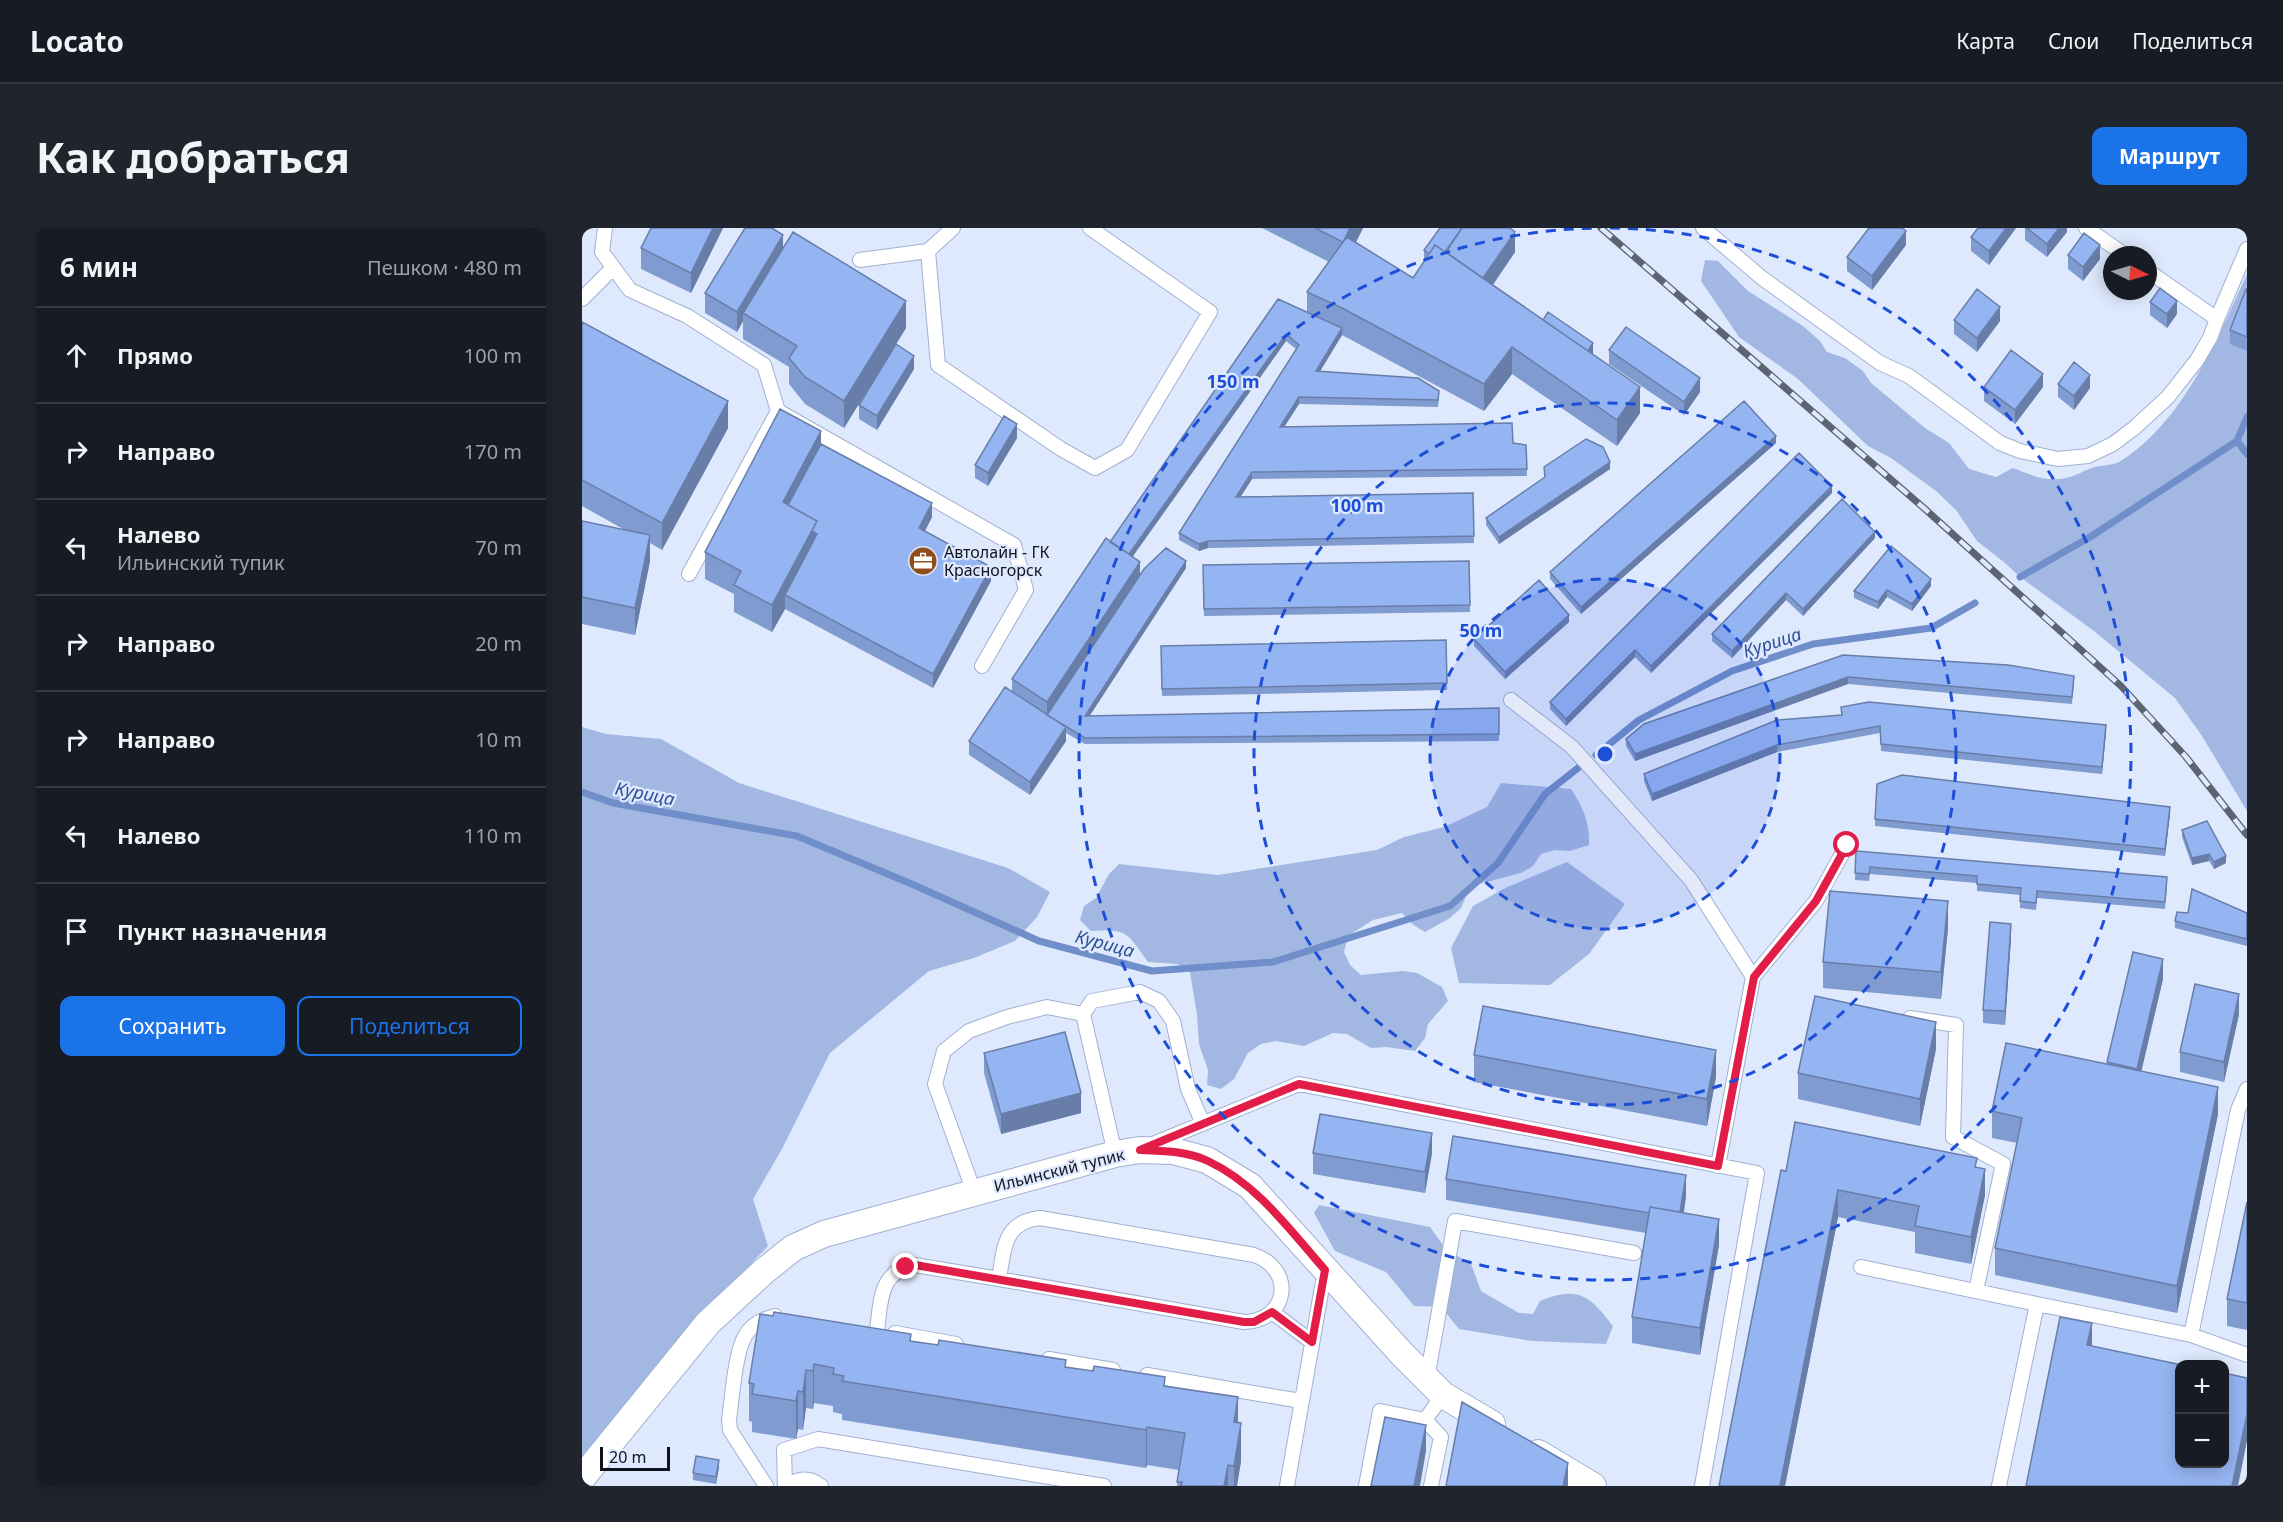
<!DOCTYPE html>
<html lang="ru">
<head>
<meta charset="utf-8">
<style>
	:root { --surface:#171b24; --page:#20242c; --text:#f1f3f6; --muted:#9ea1a6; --line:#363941; --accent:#1a73e8 }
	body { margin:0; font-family:"Noto Sans",sans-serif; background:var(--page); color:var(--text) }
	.controls { position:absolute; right:18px; bottom:18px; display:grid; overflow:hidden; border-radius:12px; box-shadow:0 3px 15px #0003 }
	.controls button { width:54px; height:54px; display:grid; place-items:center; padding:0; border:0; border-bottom:2px solid var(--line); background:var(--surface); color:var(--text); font:30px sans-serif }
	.compass { position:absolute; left:1521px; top:18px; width:54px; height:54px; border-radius:50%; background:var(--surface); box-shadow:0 3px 15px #0003; rotate:95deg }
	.scale { position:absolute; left:18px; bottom:15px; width:70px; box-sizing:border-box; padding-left:6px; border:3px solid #0e131e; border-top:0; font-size:16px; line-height:21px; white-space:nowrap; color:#0e131e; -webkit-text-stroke:4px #dfe9fd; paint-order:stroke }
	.stop { position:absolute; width:18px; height:18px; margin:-14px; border:4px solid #e11d48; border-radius:50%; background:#fff }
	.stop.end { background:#e11d48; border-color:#fff; box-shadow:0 2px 6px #0008 }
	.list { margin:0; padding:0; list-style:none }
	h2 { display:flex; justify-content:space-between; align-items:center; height:78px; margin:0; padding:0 24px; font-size:26px }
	h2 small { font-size:20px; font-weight:400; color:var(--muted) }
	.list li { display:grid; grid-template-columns:39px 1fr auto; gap:18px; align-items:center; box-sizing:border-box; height:96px; padding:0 24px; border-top:2px solid var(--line) }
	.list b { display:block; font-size:22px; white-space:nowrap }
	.list p { margin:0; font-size:20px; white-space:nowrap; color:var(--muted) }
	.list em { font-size:20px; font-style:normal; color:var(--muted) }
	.actions { display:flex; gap:12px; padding:18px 24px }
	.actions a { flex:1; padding:14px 0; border:2px solid var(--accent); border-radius:12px; text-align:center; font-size:21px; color:var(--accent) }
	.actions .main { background:var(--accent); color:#fff }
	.icon { flex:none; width:33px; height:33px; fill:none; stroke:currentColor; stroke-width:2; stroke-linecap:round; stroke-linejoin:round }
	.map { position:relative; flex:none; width:1665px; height:1258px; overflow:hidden; border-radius:12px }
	header { display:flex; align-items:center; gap:36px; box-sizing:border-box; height:84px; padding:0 30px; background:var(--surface); border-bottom:2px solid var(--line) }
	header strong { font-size:28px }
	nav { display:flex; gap:33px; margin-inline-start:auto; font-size:21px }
	.intro { display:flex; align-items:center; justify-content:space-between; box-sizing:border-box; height:144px; padding:0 36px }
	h1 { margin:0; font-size:42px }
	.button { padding:15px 27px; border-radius:12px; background:var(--accent); color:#fff; font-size:21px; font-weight:700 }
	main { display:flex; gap:36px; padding:0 36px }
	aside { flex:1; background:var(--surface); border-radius:12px; box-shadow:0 3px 15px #0003 }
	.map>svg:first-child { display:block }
	.green { fill:#a2b8e2 }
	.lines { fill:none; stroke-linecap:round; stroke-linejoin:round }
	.stream { stroke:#708ec9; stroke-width:7 }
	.service-casing { stroke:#a0b1d0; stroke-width:16 }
	.minor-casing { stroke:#a0b1d0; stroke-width:28 }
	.service { stroke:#fff; stroke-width:14 }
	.minor { stroke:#fff; stroke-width:26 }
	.rail-casing { stroke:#5c6371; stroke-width:7 }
	.rail { stroke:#dfe9fd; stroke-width:4.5; stroke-dasharray:14; stroke-linecap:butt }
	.wall { fill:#809bd0 }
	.shaded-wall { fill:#687ea9 }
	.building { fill:#95b4f2; stroke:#687ea9; stroke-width:1.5 }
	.route { stroke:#e11d48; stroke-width:8 }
	.ring { fill:none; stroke:#1d4ed8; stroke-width:3; stroke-dasharray:10 8 }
	.labels { text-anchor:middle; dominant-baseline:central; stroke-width:4.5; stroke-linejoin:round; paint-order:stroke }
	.poi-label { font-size:16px; fill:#0e131e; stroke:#dfe9fd; text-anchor:start }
	.street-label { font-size:16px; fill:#0e131e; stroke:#dfe9fd }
	.water-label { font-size:18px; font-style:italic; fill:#2e5099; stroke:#dfe9fd }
	.centre { fill:#1d4ed8; stroke:#dfe9fd; stroke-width:3 }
	.ring-label { font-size:18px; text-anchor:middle; font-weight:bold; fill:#1d4ed8; stroke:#dfe9fd; stroke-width:4.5; stroke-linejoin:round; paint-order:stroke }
</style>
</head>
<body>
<header>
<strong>Locato</strong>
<nav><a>Карта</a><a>Слои</a><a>Поделиться</a></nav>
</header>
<div class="intro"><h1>Как добраться</h1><a class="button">Маршрут</a></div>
<main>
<aside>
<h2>6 мин<small>Пешком · 480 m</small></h2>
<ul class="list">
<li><svg class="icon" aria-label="ahead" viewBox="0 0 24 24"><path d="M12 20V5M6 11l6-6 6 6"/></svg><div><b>Прямо</b></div><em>100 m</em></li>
<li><svg class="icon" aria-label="right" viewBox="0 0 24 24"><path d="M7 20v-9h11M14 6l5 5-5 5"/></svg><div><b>Направо</b></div><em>170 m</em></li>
<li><svg class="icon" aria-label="left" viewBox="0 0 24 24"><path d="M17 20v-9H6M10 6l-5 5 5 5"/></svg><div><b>Налево</b><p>Ильинский тупик</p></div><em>70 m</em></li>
<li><svg class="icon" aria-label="right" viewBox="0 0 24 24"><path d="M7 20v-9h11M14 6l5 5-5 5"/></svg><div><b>Направо</b></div><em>20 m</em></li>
<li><svg class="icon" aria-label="right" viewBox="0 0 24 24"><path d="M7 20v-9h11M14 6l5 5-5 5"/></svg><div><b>Направо</b></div><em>10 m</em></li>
<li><svg class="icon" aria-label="left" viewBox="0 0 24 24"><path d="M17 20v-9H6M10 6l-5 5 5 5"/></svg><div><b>Налево</b></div><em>110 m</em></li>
<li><svg class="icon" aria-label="arrive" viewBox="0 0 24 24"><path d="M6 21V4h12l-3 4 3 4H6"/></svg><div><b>Пункт назначения</b></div></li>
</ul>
<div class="actions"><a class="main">Сохранить</a><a>Поделиться</a></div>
</aside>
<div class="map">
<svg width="1665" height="1258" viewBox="0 0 1665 1258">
	<rect width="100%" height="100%" fill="#dfe9fd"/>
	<path class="green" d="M1123,32L1136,33L1166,63L1221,98L1238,113L1245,124L1263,130L1281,143L1289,155L1343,200L1367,215L1387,241L1414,249L1431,240C1449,247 1464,254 1484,250C1493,248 1501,243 1510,240C1518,237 1529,238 1537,234C1601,195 1635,111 1665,46V583L1620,508L1593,470L1512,403L1438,349L1423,335L1395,313L1374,282L1354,263L1309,230L1286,218L1216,151L1157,109L1119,53Z
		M0,499L24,506L79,511L157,555L426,640L468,664L455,689L433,713L392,730L347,743L248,825L200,921L171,971L186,1018L92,1116L0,1228Z
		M919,555L989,561C1001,579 1008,595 1007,617L988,623L973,622L959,626L951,638L939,645L897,656L885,666L879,680L868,690L843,704L830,696L820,685L791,692L766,708L762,724L768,737L779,747L821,743L835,745L860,759L866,773L846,796L843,810L833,823L804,819L789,820L765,806L751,805L722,818L694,813L679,816L666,825L652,851L639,861L625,857L626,842L617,816L615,787L608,744L595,736L566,734C544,704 547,701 509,703L498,692L502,678L514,670L527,646L537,636L636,647L795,622L822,609L862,599L905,579Z
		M985,634L1043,676L1007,726L968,757L877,755L869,720L891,678L923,660Z
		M737,977L848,999L864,1021L889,1036L899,1063L937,1085L951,1086L958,1073C997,1057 1008,1068 1031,1098L1024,1116L950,1113L877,1101L859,1079L832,1078L804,1044L753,1023L732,985Z"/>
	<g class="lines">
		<path class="stream" d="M1655,213L1665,189
			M1655,213L1665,226
			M1438,349L1508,309L1655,213
			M1014,527L1057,492L1150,443L1231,416L1349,400L1393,375
			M0,564L31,575L215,608L332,657L457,713L570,743L691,734L868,678L916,635L963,566L996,540"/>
		<g class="service-casing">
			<path id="service" d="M23,0L20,24L48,62L105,88L182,137L196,183L432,317L444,362L400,438
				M1121,0L1180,50L1298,135L1327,148L1418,215L1438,223L1476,231L1506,228L1531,216L1551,201L1586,169L1615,132L1628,110L1635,91L1566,43
				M1504,0L1543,27
				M346,23L356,137L479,221L513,240L545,222L628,84L508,0
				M278,32L346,23L371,0
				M0,71L31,40
				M1635,91L1665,21
				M107,346L196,183
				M929,472L990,519L1109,652L1171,749L1136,938
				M1171,749L1234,673L1265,617
				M1328,790L1374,797L1371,909L1421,936L1394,1063
				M571,916L717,856L1175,945L1120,1258
				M533,926L501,786L510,773L558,764L577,773L591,793L606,861L621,896
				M392,964L353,856L362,823L387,803L425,789L465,779L501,786
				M458,990L672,1027C714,1042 706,1093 662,1094L417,1051C422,1022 421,994 458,990Z
				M1279,1039L1455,1076L1417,1258
				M1455,1076L1609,1107L1656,882L1665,861
				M690,1084L730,1114
				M295,1102C299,1073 297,1043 333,1037L417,1051
				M313,1105L374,1116
				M1609,1107L1665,1127
				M467,1131L531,1142
				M565,1147L719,1173
				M845,1151L873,993L1052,1025
				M843,1192L859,1209L849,1258
				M184,1258L148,1202L147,1192C150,1171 153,1125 163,1108C169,1097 181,1091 193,1088
				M203,1258L202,1222L236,1211L522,1258
				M204,1258C216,1250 228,1249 239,1258
				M705,1258L743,1042
				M784,1258L798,1183L843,1192L861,1167"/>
		</g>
		<g class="minor-casing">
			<path id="minor" d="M956,1225L1011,1258
				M0,1250L126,1095L181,1044L211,1020L242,1006L533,926L558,922L591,923L625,932L668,958L820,1126L861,1167L910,1196"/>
		</g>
		<use href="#service" class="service"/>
		<use href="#minor" class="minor"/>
		<g class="rail-casing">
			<path id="rail" d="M1019,0L1343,281L1539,458L1604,529L1665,607"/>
		</g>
		<use href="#rail" class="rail"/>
	</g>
	<path class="wall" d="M69,0H141L109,65L59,41V20Z
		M680,0H781L774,14L831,50L842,34V22L933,24L911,57L1011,126L1058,185L1035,218L930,146L902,183L760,107L738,143L857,170L856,179L717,176L703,198L944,217L945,248L670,251L658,269L891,265L892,315L626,320L617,323L597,312V305L714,121L704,113L550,328L558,347L604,340L507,488L917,480V513L503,516L484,505V513L448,567L387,527V513L430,464V451L528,314L696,71L725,84V64L747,34Z
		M1396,0H1434L1407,37L1389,23V9Z
		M1443,0H1485V4L1465,29L1443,12Z
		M1324,17L1290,62L1265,43V29Z
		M201,19L324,100L314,116L332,141L295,202L277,191V177L302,135L262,200L223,176L207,156V139L161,111V93L155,104L123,85V65Z
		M1486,27L1518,31L1501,53L1486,41Z
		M1665,61V123L1648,116V102Z
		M1568,74L1595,86L1585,100L1568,87Z
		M1372,92L1418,93L1395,124L1372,106Z
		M0,94L146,200L80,322L68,315V333L53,407L0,396V293L43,302L0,278Z
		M1027,122L1118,164L1102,187L1027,136Z
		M1476,156L1508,160L1492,182L1476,169Z
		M1402,159H1461L1433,196L1402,173Z
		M435,210L406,258L393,250V237Z
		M1194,215L999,386L968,351V344Z
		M239,216L350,289L343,303L409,353L351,460L203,381L190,404L152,384V366L123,351V324Z
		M962,239L1028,241L917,316L904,297V290L962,250Z
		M1250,265L1069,445L1053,429L984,498L968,481V474Z
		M1293,310L1221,388L1204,372L1150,430L1130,413V406Z
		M887,333L888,384L622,388L621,337Z
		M1349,358L1330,383L1305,369L1296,381L1272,370V363Z
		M987,394L923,451L892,418V411Z
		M864,412L865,462L580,468L579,418Z
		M1261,427L1492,455L1490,476L1266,456L1053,533L1044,518V511Z
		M1259,479L1524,504L1520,546L1299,523L1298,505L1195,524L1070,573L1062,553V546L1259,487Z
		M1295,556L1588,586L1583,628L1293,598Z
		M1600,602L1644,635L1632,641L1627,633L1610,637L1600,609Z
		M1274,623L1585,656L1583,681L1455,670L1454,682L1438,680V667L1395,663V655L1288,646L1287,653L1273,652Z
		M1606,685H1665V718L1593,700V693Z
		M1366,700L1359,771L1241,760V734Z
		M1429,710L1423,797L1401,795V782Z
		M1581,751L1559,843L1636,886L1595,1085L1413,1047V1020L1435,915L1410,910V883L1525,836V834Z
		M1657,786L1642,854L1598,844V824Z
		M1354,821L1338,898L1216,871V845Z
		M402,825L499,885L419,906L402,845Z
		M892,827L1134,849L1125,898L892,854Z
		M731,925H850L843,965L731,946Z
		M1395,939L1403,967L1389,1036L1333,1025V1004L1256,989L1203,1258H1137L1204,943Z
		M864,951L1104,968L1102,985L1137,1017L1118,1127L1050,1115V1089L1064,1005L864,972Z
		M1665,974V1102L1645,1098V1071Z
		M178,1086L329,1113L484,1139L583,1158L656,1195L659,1233L655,1258H595L597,1242L565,1237L564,1240L260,1192V1186L251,1184V1178L232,1175L231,1181L224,1180L221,1202L216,1201L214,1211L170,1204V1194L167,1193V1155Z
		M137,1239L134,1256L111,1252V1245Z"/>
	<path class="shaded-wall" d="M131,0H141L109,65V45Z
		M768,0H781L761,40V14Z
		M1424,0H1434L1407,37V23Z
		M1477,0H1485V4L1465,29V16Z
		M1324,3V17L1290,62V48Z
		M933,4V24L900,72V52Z
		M201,7V27L161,85V93L155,104V84Z
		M1518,17V31L1501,53V39Z
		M324,73V100L262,200V173Z
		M1595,73V86L1585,100V86Z
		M1418,79V93L1395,124V110Z
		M760,100V107L734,150V143Z
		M704,106V113L544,338V331Z
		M1011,115V129L1000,131Z
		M930,119V146L902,183V156Z
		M332,128V141L295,202V188Z
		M1461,146V159L1433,196V182Z
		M1508,147V160L1492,182V168Z
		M1118,150V164L1102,187V174Z
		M1058,159V185L1035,218V192Z
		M717,169V176L698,205V199Z
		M146,173V200L80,322V295Z
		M435,196V210L406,258V245Z
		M239,203V230L206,290L201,274Z
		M1194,208V215L999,386V379Z
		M1028,234V241L917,316V309Z
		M670,244V251L654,276V269Z
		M1250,258V265L1069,445V438Z
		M350,275V289L337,314V300Z
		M235,293V320L203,367V381L190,404V377Z
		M1293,304V310L1221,388V381Z
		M68,307V333L53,407V380Z
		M626,313V320L617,323V316Z
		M604,333V340L503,495V488Z
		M558,334V354L465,487V474Z
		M409,339V353L351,460V446Z
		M1349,351V358L1330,383V376Z
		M1305,362V369L1296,381V374Z
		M1204,365V372L1150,430V423Z
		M987,387V394L923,451V444Z
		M1053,422V429L984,498V491Z
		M1266,449V456L1053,533V526Z
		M1524,497V504L1520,546V539Z
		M484,499V513L448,567V554Z
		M1195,517V524L1070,573V566Z
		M1588,579V586L1583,628V621Z
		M1627,626V633L1610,637V630Z
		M1644,628V635L1632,641V634Z
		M1366,673V700L1359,771V744Z
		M1429,696V710L1423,797V783Z
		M1581,731V751L1555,862V841Z
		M1657,766V786L1642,854V834Z
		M1354,794V821L1338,898V871Z
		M1134,822V849L1125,898V871Z
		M1636,859V886L1595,1085V1058Z
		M499,865V885L419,906V886Z
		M850,905V925L843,965V944Z
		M1403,941V967L1389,1036V1009Z
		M1104,947V968L1097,1011V990Z
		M1256,962V989L1203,1258H1198Z
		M1137,991V1017L1118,1127V1100Z
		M1510,1095V1122L1505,1117Z
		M232,1136V1175L231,1181V1143Z
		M224,1142V1180L221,1202V1164Z
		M216,1163V1201L214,1211V1173Z
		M656,1169V1208L652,1194Z
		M1665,1186V1213L1656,1258H1650Z
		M659,1195V1233L655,1258H652V1238Z
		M844,1197V1223L838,1258H832Z
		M565,1199V1237L564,1240V1202Z
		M137,1232V1239L134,1256V1249Z
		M986,1235V1258H981Z
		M646,1237V1258H642Z"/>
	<path class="building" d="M69,0H131L109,45L59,20Z
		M163,0H190L201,7L155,84L123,65Z
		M733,0H768L761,14L765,9L831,50L853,17L1058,159L1035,192L930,119L902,156L760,80L725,64L761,14Z
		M858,0H880L863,24L853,17L847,26L842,22Z
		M880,0H928L933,4L901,50L864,24Z
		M1287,0H1320L1324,3L1290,48L1265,29Z
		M1396,0H1424L1407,23L1389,9Z
		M1445,0H1477L1465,16Z
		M211,4L324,73L262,173L223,149L207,130L215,118L161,85Z
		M1502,5L1518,17L1501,39L1486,27Z
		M1578,60L1595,73L1585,86L1568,74Z
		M1395,61L1418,79L1395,110L1372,92Z
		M1664,61H1665V109L1648,102Z
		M696,71L760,100L734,143L836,150L857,163L856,172L717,169L698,199L930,195L931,215L944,217L945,241L670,244L654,269L891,265L892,308L626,313L617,316L597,305L717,117L704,106L547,326L528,314Z
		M966,84L1011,115L1006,123L961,92Z
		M0,94L146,173L80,295L0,252Z
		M1044,99L1118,150L1102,174L1027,122Z
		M314,116L332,128L295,188L277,177Z
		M1429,122L1461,146L1433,182L1402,159Z
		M1492,134L1508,147L1492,168L1476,156Z
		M1162,173L1194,208L999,379L968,344Z
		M198,181L239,203L201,274L235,293L190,377L152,357L159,343L123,324Z
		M422,188L435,196L406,245L393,237Z
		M1004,211L1021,219L1028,234L917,309L904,290L963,249L962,239Z
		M239,216L350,275L337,300L409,339L351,446L203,367L235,306L230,303L235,293L206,277Z
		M1217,225L1250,258L1069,438L1053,422L984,491L968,474Z
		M1260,271L1293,304L1221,381L1204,365L1150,423L1130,406Z
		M0,293L68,307L53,380L0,369Z
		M524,310L558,334L465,474L430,451Z
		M1309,318L1349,351L1330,376L1305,362L1296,374L1272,363Z
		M584,320L604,333L503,488L917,480V506L503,510L465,487L562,341Z
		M887,333L888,377L622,381L621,337Z
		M957,352L987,387L923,444L892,411Z
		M864,412L865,455L580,461L579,418Z
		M1261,427L1426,437L1492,448L1490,469L1266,449L1053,526L1044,511L1062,496Z
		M423,459L484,499L448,554L387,513Z
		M1287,474L1524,497L1520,539L1299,516L1298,498L1195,517L1070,566L1062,546L1195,492L1260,487L1259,479Z
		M1320,547L1588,579L1583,621L1293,591L1295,556Z
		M1625,593L1644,628L1632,634L1627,626L1610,630L1600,602Z
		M1274,623L1585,649L1583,674L1455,663L1454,675L1438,673L1439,660L1395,656V648L1288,639L1287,646L1273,645Z
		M1610,661L1665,685V711L1593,693L1595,684L1606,685Z
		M1248,663L1366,673L1359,744L1241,734Z
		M1408,694L1429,696L1423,783L1401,782Z
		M1551,724L1581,731L1555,841L1525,834Z
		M1613,756L1657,766L1642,834L1598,824Z
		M1233,768L1354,794L1338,871L1216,845Z
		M901,778L1134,822L1125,871L892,827Z
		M483,804L499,865L419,886L402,825Z
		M1424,815L1636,859L1595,1058L1413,1020L1440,890L1410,883Z
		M738,886L850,905L843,944L731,925Z
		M1213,894L1395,930L1393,939L1403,941L1389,1009L1333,998L1337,978L1256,962L1198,1258H1137L1199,942L1204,943Z
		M871,908L1104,947L1098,984L1068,979L1067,985L864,951Z
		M1665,974V1075L1645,1071Z
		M1068,979L1137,991L1118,1100L1050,1089Z
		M192,1084L329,1106L328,1113L356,1117L357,1112L484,1132L483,1139L511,1143L512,1138L583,1149L582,1158L656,1169L652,1194L659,1195L652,1238L646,1237L642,1258H599L600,1254H595L603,1205L565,1199L564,1202L260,1153L262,1148L251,1146L252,1140L232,1136L231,1143L224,1142L221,1164L216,1163L214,1173L170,1166L172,1156L167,1155L178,1086L191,1088Z
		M1478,1089L1510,1095L1505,1117L1600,1137H1598V1236H1642V1145L1665,1150V1186L1650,1258H1444Z
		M880,1174L986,1235L981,1258H864Z
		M803,1189L844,1197L832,1258H789Z
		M114,1228L137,1232L134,1249L111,1245Z"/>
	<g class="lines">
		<path class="route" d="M324,1039L333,1037L662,1094H672L690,1084L730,1114L743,1042C708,1002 675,956 626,933C605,923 580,923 558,922L717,856L1136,938L1172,749L1234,673L1265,617"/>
	</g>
	<circle cx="1023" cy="526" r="175" fill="#1d4ed8" fill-opacity=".12"/>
	<g class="ring">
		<circle cx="1023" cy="526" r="175"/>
		<circle cx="1023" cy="526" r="351"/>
		<path d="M1028 0A526 526 0 1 1 1018 0"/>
	</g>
	<defs>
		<g id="office-disc" transform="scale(1.5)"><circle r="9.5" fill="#8f4d1b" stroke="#dfe9fd"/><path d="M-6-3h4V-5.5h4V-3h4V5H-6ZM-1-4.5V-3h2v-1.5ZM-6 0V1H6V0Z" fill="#fff"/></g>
	</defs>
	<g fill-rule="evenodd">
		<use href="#office-disc" x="341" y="333"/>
	</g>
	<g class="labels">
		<g class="poi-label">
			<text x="362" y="324">Автолайн - ГК<tspan x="362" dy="18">Красногорск</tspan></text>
		</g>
		<g class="street-label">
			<text transform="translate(477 942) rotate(-14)">Ильинский тупик</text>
		</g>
		<g class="water-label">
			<text transform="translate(1190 414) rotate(-18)">Курица</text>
			<text transform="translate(63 565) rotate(11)">Курица</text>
			<text transform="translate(523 715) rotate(15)">Курица</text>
		</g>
	</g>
	<circle cx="1023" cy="526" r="9" class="centre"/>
	<g class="ring-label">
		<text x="651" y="160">150 m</text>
		<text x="775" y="284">100 m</text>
		<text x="899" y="409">50 m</text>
	</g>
</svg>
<div class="controls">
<button>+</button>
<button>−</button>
</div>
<svg class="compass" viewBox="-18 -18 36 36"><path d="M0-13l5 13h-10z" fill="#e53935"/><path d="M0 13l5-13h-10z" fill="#9ea1a6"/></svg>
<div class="scale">20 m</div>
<div class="stop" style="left:1265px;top:617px"></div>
<div class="stop end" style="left:324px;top:1039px"></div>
</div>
</main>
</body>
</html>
